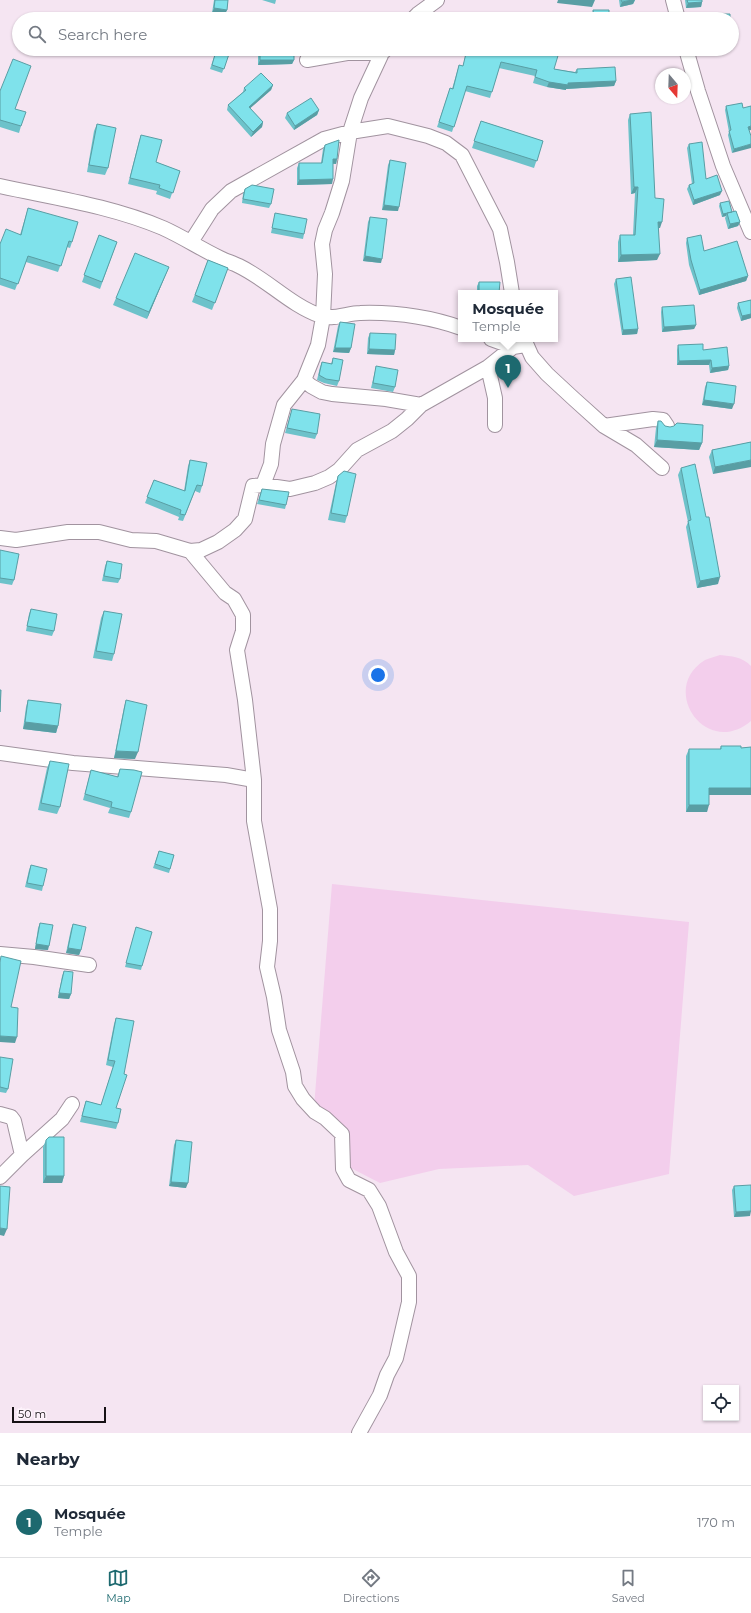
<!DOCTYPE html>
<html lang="en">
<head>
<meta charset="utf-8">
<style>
	:root { --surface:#fff; --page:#f2f2f3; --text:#1f2937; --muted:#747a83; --line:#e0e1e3; --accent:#1d696f }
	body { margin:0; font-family:Montserrat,sans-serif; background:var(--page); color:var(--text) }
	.controls { position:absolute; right:12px; bottom:12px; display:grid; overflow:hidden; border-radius:0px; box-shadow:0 1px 3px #0004 }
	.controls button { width:36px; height:36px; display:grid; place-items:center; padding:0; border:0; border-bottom:1px solid var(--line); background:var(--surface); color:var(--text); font:20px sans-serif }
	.compass { position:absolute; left:655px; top:68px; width:36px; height:36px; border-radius:50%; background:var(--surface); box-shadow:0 1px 3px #0004; rotate:161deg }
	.scale { position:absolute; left:12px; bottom:10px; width:94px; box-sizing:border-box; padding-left:4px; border:2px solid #161115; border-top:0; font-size:11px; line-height:14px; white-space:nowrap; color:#161115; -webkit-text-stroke:3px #fef4fc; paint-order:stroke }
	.you { position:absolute; left:378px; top:675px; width:14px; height:14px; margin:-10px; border:3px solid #fff; border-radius:50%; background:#1a73e8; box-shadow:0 0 0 6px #1a73e833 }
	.badge { display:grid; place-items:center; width:26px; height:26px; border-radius:50%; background:var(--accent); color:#fff; font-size:13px; font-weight:700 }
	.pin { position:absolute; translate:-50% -33px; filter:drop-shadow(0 1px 2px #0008) }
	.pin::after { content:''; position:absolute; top:21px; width:14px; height:12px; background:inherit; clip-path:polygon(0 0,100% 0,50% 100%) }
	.popup { position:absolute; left:458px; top:290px; width:100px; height:52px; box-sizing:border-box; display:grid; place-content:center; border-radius:0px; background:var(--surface); filter:drop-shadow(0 1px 3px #0005); font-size:13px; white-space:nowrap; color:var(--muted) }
	.popup b { font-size:15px; color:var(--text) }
	.popup::after { content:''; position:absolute; left:50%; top:100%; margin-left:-8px; border:8px solid transparent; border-top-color:var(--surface) }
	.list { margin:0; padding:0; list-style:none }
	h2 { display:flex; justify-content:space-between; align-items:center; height:52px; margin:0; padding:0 16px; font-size:17px }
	h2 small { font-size:13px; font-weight:400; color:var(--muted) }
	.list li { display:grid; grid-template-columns:26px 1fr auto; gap:12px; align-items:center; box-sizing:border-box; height:72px; padding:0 16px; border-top:1px solid var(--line) }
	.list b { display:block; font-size:15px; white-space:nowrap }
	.list p { margin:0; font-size:13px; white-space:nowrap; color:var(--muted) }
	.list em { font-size:13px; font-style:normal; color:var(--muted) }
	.icon { flex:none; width:22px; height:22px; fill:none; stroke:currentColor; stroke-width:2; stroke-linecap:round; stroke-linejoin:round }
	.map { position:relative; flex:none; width:751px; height:1433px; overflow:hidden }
	.search { position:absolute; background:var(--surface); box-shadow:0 1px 3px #0004; left:12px; right:12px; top:12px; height:44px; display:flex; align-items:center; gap:10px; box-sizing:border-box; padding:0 14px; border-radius:22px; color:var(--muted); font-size:15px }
	.sheet { height:124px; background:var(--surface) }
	nav { display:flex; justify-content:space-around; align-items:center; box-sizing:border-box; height:56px; border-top:1px solid var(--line); background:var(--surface); font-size:11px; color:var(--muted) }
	nav a { display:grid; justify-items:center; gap:2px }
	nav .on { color:var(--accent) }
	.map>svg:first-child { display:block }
	.green { fill:#f3ceec }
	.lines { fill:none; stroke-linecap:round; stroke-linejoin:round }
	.street-casing { stroke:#a1939f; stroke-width:16 }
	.street { stroke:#fff; stroke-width:14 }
	.wall { fill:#6dc2ca }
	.shaded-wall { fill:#599ea4 }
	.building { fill:#7fe2eb; stroke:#599ea4 }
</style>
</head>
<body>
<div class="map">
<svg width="751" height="1433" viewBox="0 0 751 1433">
	<rect width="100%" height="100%" fill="#f5e5f2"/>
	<path class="green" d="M720,655C731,656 743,657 751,666V721C706,759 658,689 705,660C709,658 715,657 720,655Z
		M332,884L689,922L669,1174L574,1196L528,1165L439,1169L380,1183L345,1165L346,1134L314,1107Z"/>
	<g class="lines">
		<g class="street-casing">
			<path id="street" d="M673,0L678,19
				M413,19L418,14L437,0
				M686,49L698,91L723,166L751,232
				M307,60L347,53H382
				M0,186C55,198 111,206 163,228C183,237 201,249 220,258C226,261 233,263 239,266C268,280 290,305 321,316C334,320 348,313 360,313C394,312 430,317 461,328
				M191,242L212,209L231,191L324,139L350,132L388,126L428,136L446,143L462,155L500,229L507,262L512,293
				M491,339L513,347
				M524,339L532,357L547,374L574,399L604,426L636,445L662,468
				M304,380L311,386L322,392L332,394L386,399L421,405
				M495,425V398L488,367L513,347L525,345
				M604,426L653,419L663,420L667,426
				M263,485L271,464L273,444L284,405L304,380L318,345L323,317L325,274L322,244L325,230L332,213L342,181L350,132L361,98L382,53L386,49
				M0,538L16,540L68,532H99L131,540L156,541L190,551L201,550L218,542L235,530L245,519L253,486L263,485L290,489L315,483L329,477L339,470L357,450L392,431L407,419L421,405L488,367
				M190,551L225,593L234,599L243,615V631L237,650L245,700L254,780V821L270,909V941L267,967L274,997L279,1030L293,1072L295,1086L303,1099L315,1112L325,1118L342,1134L343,1169L349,1180L369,1190L379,1206L396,1252L409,1276V1302L396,1358L387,1375L380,1395L359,1433
				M0,753L73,763L226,775L254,780
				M0,954L34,957L89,965
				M0,1114L11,1117L14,1121L22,1155L62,1119L72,1104
				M0,1177L22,1155"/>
		</g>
		<use href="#street" class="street"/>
	</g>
	<path class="wall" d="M214,0H228L227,10L225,14L212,13Z
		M262,0H276L275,4Z
		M619,0H635L633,4L620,7Z
		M685,0H702V2L701,7L686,8Z
		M593,10L609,19H592V15Z
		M258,49H294V60L292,64L258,65Z
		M467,49H535L554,69L575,72L577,69L616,81L614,86L566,89V90L547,87L533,83L535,76L499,68L490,98L465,91L452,132L437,127L450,88L452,89L459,65L463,66Z
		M216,51L229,54L222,73L210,69Z
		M273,85L271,90L250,108L263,122L262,127L251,137L227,110L228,105L243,92L244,88Z
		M0,91L15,109L21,126L19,133L0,127Z
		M726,106L743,108L749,130L732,153L728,135L729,132L725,110Z
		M319,110L317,115L294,130L285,118L287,113Z
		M630,114L655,198L660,228H659L657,260L618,262V242L620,235H633L635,193L631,194L628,120Z
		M481,121L543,141L534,168L472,148Z
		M97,124L108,168L105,175L87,172L94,131Z
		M141,135L156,162L180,171L170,199L156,194L157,191L128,184L139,141Z
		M689,144L706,179L720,195L693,205L687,189L689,185L692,184L687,148Z
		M325,145L337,159L336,164H333L332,184L297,185V168L299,163H321L323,149Z
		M390,160L398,211L382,210L388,165Z
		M245,189L271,204L269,208L242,203L243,194Z
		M720,203L732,212L740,222L738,226L728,229L725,218L726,216L722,217L719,206Z
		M28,208L72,242L70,248L67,247L58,272L26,262L15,290L0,285V244L20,235Z
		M275,213L304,234L303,239L271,233Z
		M370,217L381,263L363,261L368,222Z
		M99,235L117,242L100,289L82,282Z
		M687,238L704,251L748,276L746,281L699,295L689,265L686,243Z
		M208,260L228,268L212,310L192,302Z
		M169,267L147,319L113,305L116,298Z
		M616,279L638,329L637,334L622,335L614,284Z
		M479,282L499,293H477V286Z
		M751,300V318L741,321L737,308L738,303Z
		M662,307L696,325L694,329L662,332L661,312Z
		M340,322L351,348L349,353L333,352L338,326Z
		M370,333L395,350L394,355L367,354L368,338Z
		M678,345L703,350L729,366L728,370L710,373L709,365H677V350Z
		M333,358L339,381L337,386L324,383L317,380L320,367L322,362L331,364Z
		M376,366L395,387L393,392L371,388L375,371Z
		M707,382L732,409L702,405L705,387Z
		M292,409L317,434L315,439L285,433Z
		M658,421L665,426L702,443L699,450L654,447L656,428Z
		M751,442L713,474L709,457L712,450Z
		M190,460L202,486L200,493L195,491L183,521L178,520L179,517L145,503L154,480L184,491L188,466Z
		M681,468L718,584L697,588L686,527L688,522L678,475Z
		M338,476L347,516L345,523L328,520L336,483Z
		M262,489L286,505L285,509L257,504Z
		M0,550L14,580L12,585L0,583Z
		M107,561L120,579L118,583L102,581L105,566Z
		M31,609L54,631L52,636L26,631L29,614Z
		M104,611L114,654L112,661L93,658L101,618Z
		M28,700L58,726L56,733L23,729L26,707Z
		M126,700L135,759L114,758L124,707Z
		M721,746L741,748L751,747V795H709L707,812H686V756L689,749H720Z
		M50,761L60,807L57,814L38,810L47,768Z
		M120,769L131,812L129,818L108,813L110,808L83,800L91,770L117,777Z
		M159,851L174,855L169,873L153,868Z
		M31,865L43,886L42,891L25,887L29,870Z
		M40,923L48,950L35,949L38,928Z
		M73,924L81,950L79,955L66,953L71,929Z
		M136,927L142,966L141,970L125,967Z
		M64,971L71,994L69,999L58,998L62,976Z
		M116,1018V1108L118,1123L116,1129L80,1122L84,1107L86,1101L101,1105L113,1067L106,1065L114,1024Z
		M0,1057L8,1089L6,1093L0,1092Z
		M46,1140L64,1176L62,1183H43V1147Z
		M176,1140L186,1188L169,1186L174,1145Z
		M734,1186L750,1216L734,1217L732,1190Z"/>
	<path class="shaded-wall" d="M558,0H595L592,7L557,3Z
		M632,0H635L633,4L620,7L622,2Z
		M702,2L701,7L686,8L688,3Z
		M214,8L227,10L225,14L212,13Z
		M413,49H443L442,52Z
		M260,60H294L292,64L258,65Z
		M616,81L614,86L566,89V90L547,87L549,82L568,83Z
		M273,85L271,90L247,111L249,107Z
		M319,110L317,115L294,130L295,126Z
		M263,122L262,127L251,137L253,132Z
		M751,126V130L747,131L748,127Z
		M751,144V148L732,153L734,149Z
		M333,159H337L336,164L331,163Z
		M333,179L332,184L297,185L299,180Z
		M634,187H638L635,193L631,194Z
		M722,191L720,195L693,205L694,200Z
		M384,205L399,207L398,211L382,210Z
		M727,213L726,216L722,217L723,214Z
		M658,222H662L660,228H656Z
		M740,222L738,226L728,229L730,224Z
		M660,254L657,260L618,262L621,255Z
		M365,256L382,259L381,263L363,261Z
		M169,267L166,274L147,319L149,312Z
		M748,276L746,281L699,295L700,290Z
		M751,314V318L741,321L742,316Z
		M696,325L694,329L662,332L664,327Z
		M638,329L637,334L622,335L623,330Z
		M335,348H351L349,353L333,352Z
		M369,349L395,350L394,355L367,354Z
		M711,360L709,365H677L679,361Z
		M729,366L728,370L710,373L712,368Z
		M704,400L734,404L732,409L702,405Z
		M657,440L702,443L699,450L654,447Z
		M751,460V467L713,474L715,467Z
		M720,577L718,584L697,588L700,581Z
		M25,722L58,726L56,733L23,729Z
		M116,751L138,752L135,759L114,758Z
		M709,788H751V795H707Z
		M689,805H709L707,812H686Z
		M36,944L49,946L48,950L35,949Z
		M68,948L81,950L79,955L66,953Z
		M59,993L71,994L69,999L58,998Z
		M0,1036L17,1037L15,1043L0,1042Z
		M46,1176H64L62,1183H43Z
		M171,1182L188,1183L186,1188L169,1186Z
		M751,1211L750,1216L734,1217L736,1212Z
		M0,1228L7,1229L4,1236L0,1235Z"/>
	<path class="building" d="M215,0H228L227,10L214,8Z
		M621,0H632L622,2Z
		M687,0H702V2L688,3Z
		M593,10H609V19H594Z
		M710,14H730V19H710Z
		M260,49H294V60H260Z
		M467,49H536L544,51V49H560L554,69L577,73V69L615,67L616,81L568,83V85L549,82L535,77L537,70L501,62L492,92L467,86L454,127L439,122L450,88L453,89L459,65L463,66Z
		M216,51L229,54L224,69L212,65Z
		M13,59L31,66L15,109L26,112L21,126L0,120V91Z
		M261,73L273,85L249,107L263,122L253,132L228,105L246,90L244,88Z
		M311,98L319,110L295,126L287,113Z
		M742,103L743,108L751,106V126L748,127L751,136V144L734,149L729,131L731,130L726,106Z
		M651,112L655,198L664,199L662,222H658L660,254L621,255L620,235H635L638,187H634L630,114Z
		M481,121L543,141L537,161L474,141Z
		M97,124L116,128L108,168L89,165Z
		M141,135L162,140L156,162L180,171L173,193L159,188L160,185L130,178Z
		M339,140L337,159H333V179L299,180V163H322L325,145Z
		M702,142L706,179L717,175L722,191L694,200L689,185L694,183L689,144Z
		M390,160L406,163L399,207L384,205Z
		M252,185L274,189L271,204L243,199L245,189Z
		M729,201L732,212L723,214L720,203Z
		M28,208L78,222L72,242L69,241L61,266L28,256L18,284L0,278V244L6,229L21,235Z
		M736,211L740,222L730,224L727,213Z
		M275,213L307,219L304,234L272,228Z
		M370,217L387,219L382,259L365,256Z
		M99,235L117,242L102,282L84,275Z
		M701,235L704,251L737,241L748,276L700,290L691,260L687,238Z
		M135,253L169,267L149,312L116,298Z
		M208,260L228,268L215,303L195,295Z
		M631,277L638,329L623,330L616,279Z
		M479,282H500L499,293H479Z
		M751,300V314L742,316L738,303Z
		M694,305L696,325L664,327L662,307Z
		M340,322L355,324L351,348H335Z
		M370,333L396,334L395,350L369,349Z
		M703,344V350L727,347L729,366L712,368L711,360L679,361L678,345Z
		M333,358L343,360L339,381L326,379L319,375L322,362L332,364Z
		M376,366L398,370L395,387L373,383Z
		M707,382L736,386L734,404L704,400Z
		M292,409L320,414L317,434L287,428Z
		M658,421H661L665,426L670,427L674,426L677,423L703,425L702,443L657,440Z
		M751,442V460L715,467L712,450Z
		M190,460L207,463L202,486L197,485L185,515L180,514L181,510L147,497L154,480L185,491Z
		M695,464L706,517H709L720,577L700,581L688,521L691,520L681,468Z
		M344,471L356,474L347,516L331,513L338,476Z
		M262,489L289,492L286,505L259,500Z
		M0,550L19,554L14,580L0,578Z
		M107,561L122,564L120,579L104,576Z
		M31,609L57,614L54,631L27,626Z
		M104,611L122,614L114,654L96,651Z
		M0,690H1L0,712Z
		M28,700L61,704L58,726L25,722Z
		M126,700L147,705L138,752L116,751Z
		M721,746H741V748L751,747V788H709V805H689V749H721Z
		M50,761L69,764L60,807L41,803Z
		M120,769L134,770L142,772L131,812L111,807L112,802L85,794L91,770L118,777Z
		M159,851L174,855L170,869L155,864Z
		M31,865L47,869L43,886L27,883Z
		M40,923L53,925L49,946L36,944Z
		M73,924L86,927L81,950L68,948Z
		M136,927L152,932L142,966L126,963Z
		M1,956L21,961L11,1007L18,1008L17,1037L0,1036V962Z
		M64,971L73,972L71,994L59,993Z
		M116,1018L134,1021L124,1074L127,1075L116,1108L121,1109L118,1123L82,1116L86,1101L101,1105L115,1061L108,1060Z
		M0,1057L13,1059L8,1089L0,1087Z
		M49,1137H64V1176H46V1140Z
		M176,1140L192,1142L188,1183L171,1182Z
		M751,1185V1211L736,1212L734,1186Z
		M0,1186L10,1187L7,1229L0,1228Z"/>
</svg>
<div class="controls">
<button><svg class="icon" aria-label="locate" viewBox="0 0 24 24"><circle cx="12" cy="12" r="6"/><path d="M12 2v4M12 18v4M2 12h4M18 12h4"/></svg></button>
</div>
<svg class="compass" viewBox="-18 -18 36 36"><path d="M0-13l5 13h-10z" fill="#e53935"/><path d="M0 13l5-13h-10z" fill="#747a83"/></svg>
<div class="scale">50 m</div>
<div class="you"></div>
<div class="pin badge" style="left:508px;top:388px">1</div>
<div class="popup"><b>Mosquée</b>Temple</div>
<div class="search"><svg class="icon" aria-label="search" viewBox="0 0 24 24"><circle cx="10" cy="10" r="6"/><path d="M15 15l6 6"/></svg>Search here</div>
</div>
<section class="sheet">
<h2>Nearby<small></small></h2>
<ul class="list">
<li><span class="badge">1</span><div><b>Mosquée</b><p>Temple</p></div><em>170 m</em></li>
</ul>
</section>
<nav>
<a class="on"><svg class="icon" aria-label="map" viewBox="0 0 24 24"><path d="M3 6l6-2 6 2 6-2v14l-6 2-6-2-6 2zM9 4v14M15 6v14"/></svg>Map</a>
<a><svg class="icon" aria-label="directions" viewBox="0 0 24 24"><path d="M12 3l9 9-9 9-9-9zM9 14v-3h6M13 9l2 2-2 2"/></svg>Directions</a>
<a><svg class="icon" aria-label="saved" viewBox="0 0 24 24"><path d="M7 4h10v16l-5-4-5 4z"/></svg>Saved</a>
</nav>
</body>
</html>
